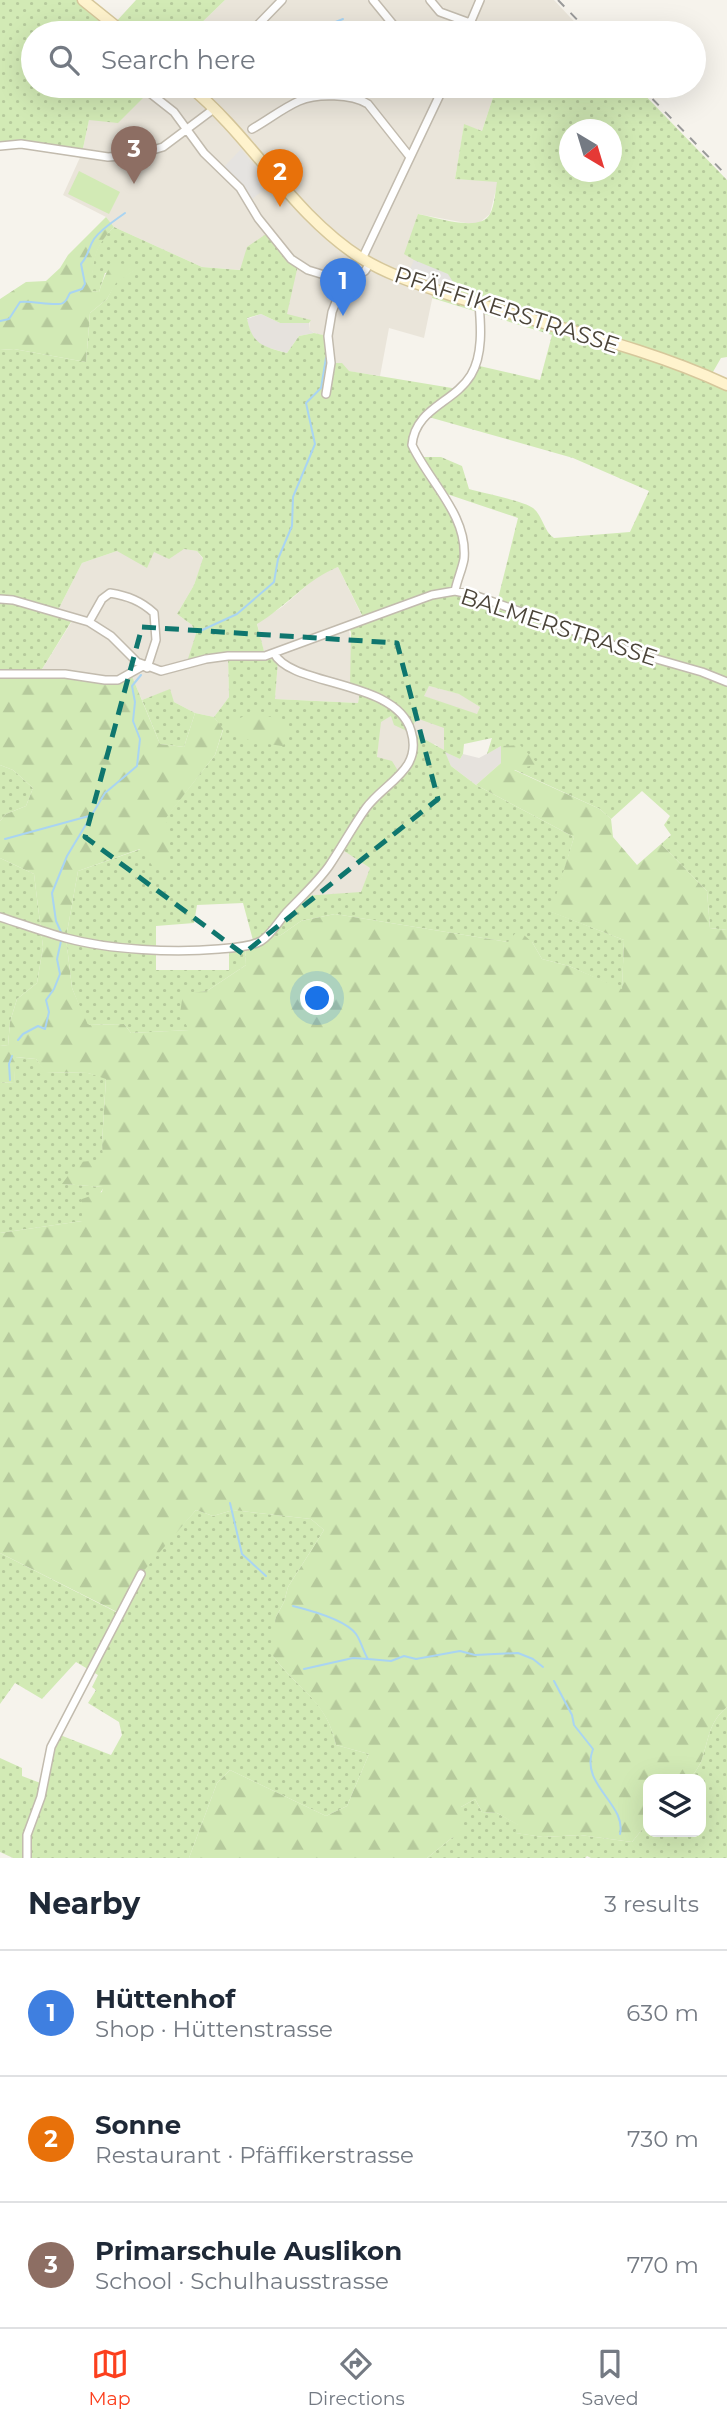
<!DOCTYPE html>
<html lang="en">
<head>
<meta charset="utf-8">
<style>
	:root { --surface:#fff; --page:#f2f2f3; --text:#1f2937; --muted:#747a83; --line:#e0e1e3; --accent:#fc3f1d }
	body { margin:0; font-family:Montserrat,sans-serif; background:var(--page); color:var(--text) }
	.controls { position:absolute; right:21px; bottom:21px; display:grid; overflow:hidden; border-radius:14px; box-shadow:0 7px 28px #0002 }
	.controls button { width:63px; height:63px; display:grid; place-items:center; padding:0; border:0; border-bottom:2px solid var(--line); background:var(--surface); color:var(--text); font:35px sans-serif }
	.compass { position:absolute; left:559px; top:119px; width:63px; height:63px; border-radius:50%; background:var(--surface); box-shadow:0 7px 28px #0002; rotate:142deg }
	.you { position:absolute; left:318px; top:999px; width:24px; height:24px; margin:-18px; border:5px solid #fff; border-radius:50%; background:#1a73e8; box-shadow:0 0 0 10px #1a73e833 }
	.badge { display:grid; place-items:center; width:46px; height:46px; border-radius:50%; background:var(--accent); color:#fff; font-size:23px; font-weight:700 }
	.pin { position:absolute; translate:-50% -58px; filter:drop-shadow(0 2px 4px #0008) }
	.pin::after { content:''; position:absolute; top:37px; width:24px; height:21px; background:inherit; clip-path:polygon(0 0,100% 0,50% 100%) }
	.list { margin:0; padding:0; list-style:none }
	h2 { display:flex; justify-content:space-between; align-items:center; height:91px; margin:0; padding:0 28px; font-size:30px }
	h2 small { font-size:23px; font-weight:400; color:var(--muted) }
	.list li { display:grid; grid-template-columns:46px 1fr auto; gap:21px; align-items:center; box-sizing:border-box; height:126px; padding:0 28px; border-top:2px solid var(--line) }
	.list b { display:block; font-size:26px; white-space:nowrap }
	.list p { margin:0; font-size:23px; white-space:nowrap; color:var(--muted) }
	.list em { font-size:23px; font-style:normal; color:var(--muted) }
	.icon { flex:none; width:38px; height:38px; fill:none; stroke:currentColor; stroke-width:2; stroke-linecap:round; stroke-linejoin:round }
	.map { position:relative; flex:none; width:727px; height:1858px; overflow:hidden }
	.search { position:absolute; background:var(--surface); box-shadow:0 7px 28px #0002; left:21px; right:21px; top:21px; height:77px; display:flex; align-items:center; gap:18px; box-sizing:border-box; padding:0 24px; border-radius:38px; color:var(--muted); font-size:26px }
	.sheet { height:469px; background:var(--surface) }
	nav { display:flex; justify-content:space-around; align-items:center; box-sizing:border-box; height:98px; border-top:2px solid var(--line); background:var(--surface); font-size:19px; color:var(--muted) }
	nav a { display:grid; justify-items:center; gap:4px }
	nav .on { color:var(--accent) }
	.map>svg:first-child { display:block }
	.residential { fill:#eae5da }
	.industrial { fill:#e6e2dd }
	.grass { fill:url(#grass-dots); fill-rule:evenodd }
	.forest { fill:url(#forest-firs) }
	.park { fill:#d2eab5 }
	.parking { fill:#e5e3e0 }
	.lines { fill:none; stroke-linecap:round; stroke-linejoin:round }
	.stream { stroke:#a9d4f2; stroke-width:2 }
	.street-casing { stroke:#c2bbae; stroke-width:10 }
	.secondary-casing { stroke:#d6c79b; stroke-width:13 }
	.street { stroke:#fff; stroke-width:7 }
	.secondary { stroke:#fff3cd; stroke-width:10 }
	.rail { stroke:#9a9a9a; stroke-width:2; stroke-dasharray:9 9; stroke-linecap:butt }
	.marked { fill:none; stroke:#0f766e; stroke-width:5; stroke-dasharray:14 9; stroke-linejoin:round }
	.labels { text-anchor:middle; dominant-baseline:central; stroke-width:5; stroke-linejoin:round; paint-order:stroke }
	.street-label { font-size:23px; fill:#4b4439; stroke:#fff }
</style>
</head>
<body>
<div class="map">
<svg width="727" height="1858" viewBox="0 0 727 1858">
	<defs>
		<pattern id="grass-dots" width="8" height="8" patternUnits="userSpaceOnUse" patternTransform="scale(1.75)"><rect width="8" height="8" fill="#d2eab5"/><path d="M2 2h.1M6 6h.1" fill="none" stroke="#b6ca9c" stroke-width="1.8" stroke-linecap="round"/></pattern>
		<pattern id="forest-firs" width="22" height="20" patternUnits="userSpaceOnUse" patternTransform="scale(1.75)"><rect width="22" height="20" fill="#d2eab5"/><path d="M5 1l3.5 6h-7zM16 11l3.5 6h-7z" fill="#b6ca9c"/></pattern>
	</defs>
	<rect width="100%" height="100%" fill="#f6f3ec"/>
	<path class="residential" d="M225,0H554L585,33H191Z
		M141,86H493L495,91L482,131L464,125L455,179L498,181L490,214L478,224H471L418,214L414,260L434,290L424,338L389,328L380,376L348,371L331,363L327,336L314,333L309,329L310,320L287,315L241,270L202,267L114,227L106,217L63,195L82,153L89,120Z
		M184,549L197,551L203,559L194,585L177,614L192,625L196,634L228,656L229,697L214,717L195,713L174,702L169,690L142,700L131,675L118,680L39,674L74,618L57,612L82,563L117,551L154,552Z
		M338,567L364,620L348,626L360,691L358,703L275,699L278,661L265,656L257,623L282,607L320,574Z
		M429,686L460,694L480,707L477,715L423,696Z
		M391,716L416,717L445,727L444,751L435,744L411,761L400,774L377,758L380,722Z
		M340,848L370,868L361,893L301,896Z"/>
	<path class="industrial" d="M261,314L280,323H309V329L314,333L299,336L287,353L262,346L251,336L247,319Z
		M501,746V763L476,785L451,766L444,751L460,759L463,754L479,758Z"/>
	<path class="grass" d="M0,0H83L113,25L136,0H225L191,33H186L174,25L166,33H33V86H141L149,92L118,123L89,120L82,153L0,146Z
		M493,86H636L727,180V357L721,358L710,377L727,385V930L710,928L707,891L661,844L671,835L664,825L670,816L642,791L611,819L600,809L513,769L501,746L487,754L492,738L464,744L463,754L460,759L445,752L451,766L476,785L574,837L552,912L624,940L622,990L569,966L542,959L532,942H508L335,914L301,921L281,935L254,944L243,903L197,905L194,923L156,926V970H229V948L245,945L246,965L207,991L183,995L190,1030L131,1033L124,1024L87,1025L72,988L66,938L78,871L141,849L215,755L223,730L214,717L229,697L228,656L186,665L196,634L192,625L177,614L194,585L203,558L197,551L184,549L169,559L154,552L147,568L117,551L82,563L57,612L74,617L39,674H0V350L14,349L86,362L90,313L107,299L115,283L137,268L105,273L99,292L90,291C94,262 91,249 114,227L202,267L240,270L247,247L269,232L298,265L287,314L311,320L309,323H280L261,314L247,318C252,345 263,346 287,353L299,336L314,333L328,336L331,363H342L349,371L458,389L475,365L540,380L552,335L432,298L434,290L414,260L404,254L418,214C435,217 480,233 490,214C495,205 495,192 497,182L455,179L464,124L482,131L495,91ZM570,130H612V172H570ZM425,416L573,458L649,491L630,532L554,538C544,532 543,516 533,508C524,501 483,493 469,489L462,466L441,457H418L413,434ZM441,492L518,518L497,603L455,591L464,555L455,514ZM338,567L364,619L348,626L351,632L350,687L360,691L358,703L275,699L278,661L274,653L265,655L257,624C286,607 307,579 338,567ZM429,686L459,694L480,707L477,714L424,696ZM391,716L394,725L407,731L412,730L416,718L444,728V750L417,735L412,740L411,761L400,774L392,761L377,757L381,722ZM341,849L370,868L361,892L302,896Z
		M170,689L174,702L195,713L184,747L160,744L142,700Z
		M0,765L13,770L33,788L26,806L6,814L0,821Z
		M0,858L34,874L43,947L37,983L17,999L10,1022L8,1046L0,1045Z
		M15,1057L36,1059L46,1072L88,1073L106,1078L102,1143L104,1160L63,1184L104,1187L82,1221L0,1233V1082L14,1083Z
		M196,1510L213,1516L233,1510L311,1519L324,1530L288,1587L284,1602L276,1617L273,1656C298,1690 327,1700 336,1745L369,1754L347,1806L326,1816L230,1770L217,1783L189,1858H13L0,1852V1758L22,1768V1776L43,1784L46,1763L60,1735L111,1755L122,1735L119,1722L88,1703L96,1690L92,1687L98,1675L76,1662L42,1699L15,1683L0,1704V1553L120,1614L141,1574L153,1558Z
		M727,1707V1858H591L587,1856L585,1858H427L453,1837L461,1807L475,1799L482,1812L497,1813L519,1825L516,1833L543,1837L580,1835L632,1842L648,1822V1832H701V1779H690C694,1773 700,1766 702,1759C709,1738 709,1722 727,1707Z"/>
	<path class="forest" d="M106,217L114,227C92,249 94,262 91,291L99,292C107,268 111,257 138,268L116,283L107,299L90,313L86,362L14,349L0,350V299L26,282L46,281L60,268L68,255Z
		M0,674H39L105,680L131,674L160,744L184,747L195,713L214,717L223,729L215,755L166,818L171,866L154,868L140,849L78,871L66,938L72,988L88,1025L124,1024L131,1033L189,1030L180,1013L183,994L207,991L246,965L245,945L281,935L301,921L335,914L508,942L518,930L532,942L542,959L569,966L622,989L624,940L551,912L574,837L476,785L501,763V746L520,745L538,764L514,770L600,809L611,819L613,837L637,865L661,844L707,891L710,928L727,930V1707C709,1722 709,1738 702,1759C700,1766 694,1773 690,1779H648V1822L632,1842L580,1835L543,1837L515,1833L518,1825L497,1813L482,1812L475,1799L461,1807L463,1836L453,1837L427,1858H189L217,1783L230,1770L326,1816L347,1806L369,1754L336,1745C327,1701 298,1690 273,1656L271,1645L276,1617L284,1602L288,1587L324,1530L311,1519L233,1510L213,1516L196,1510L141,1574L121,1614L0,1553V1233L82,1221V1199L102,1192L103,1187L62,1184L78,1162L103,1160L102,1143L106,1079L88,1073L45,1072L36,1059L16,1057L14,1083L0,1082V1045L8,1046L10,1022L17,999L37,983L43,947L34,874L0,858V821L6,814L26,806L33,788L13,770L0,765Z
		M252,713C271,716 283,718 289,739L282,746C265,743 241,743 229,727L235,720Z"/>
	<path class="park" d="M79,171L120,192L109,214L68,194Z"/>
	<path class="parking" d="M241,149L270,185L252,199L223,168Z
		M414,260L448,274L453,282L454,296L405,280Z"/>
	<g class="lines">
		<path class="stream" d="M316,33L323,27L343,19
			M0,321L9,319L20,302C30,300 57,307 63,303C67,301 68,296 70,293L82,289L85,284L81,264C89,255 88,248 94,239C102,228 114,221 125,213
			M198,632L237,614L274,582L278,559L292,526L293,497L315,444L306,403L321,388L326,358
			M5,839L89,816
			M61,932L56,921L52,893L67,856L105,793L137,766L140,739L133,721L135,702L132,686L141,675
			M18,1040L23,1034L38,1026L45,1029L49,1012L46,1000L54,989L60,974L57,959L61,941
			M10,1080L9,1064L12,1056
			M230,1503L242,1554L266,1576
			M293,1606C309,1610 346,1620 356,1634C361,1641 363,1651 368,1659L391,1661L404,1656L416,1659L460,1651L475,1655L518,1653L533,1659L543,1667
			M304,1669L353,1658L368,1659
			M554,1681L572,1715L574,1725L593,1749C579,1785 627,1804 620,1834"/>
		<g class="street-casing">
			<path id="street" d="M373,0L400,33
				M430,0L440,12L470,23
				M250,33L282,0
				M466,33L480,0
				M141,86L174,112L204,153L240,188L258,218L291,259L308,270L344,281
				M252,129C268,120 283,108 299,101C317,93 352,94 368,104L410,157
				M0,146L21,144L108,157L136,155L163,147L215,108
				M362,259L444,86
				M326,394L331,363L328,336L332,312L344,281L365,271L370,263
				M455,591C457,580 462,570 464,559C468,515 429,482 412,445C415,408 454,403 471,375C483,355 481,326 479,304
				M0,599L13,600L89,622L111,636L137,662L161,671L206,659L228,656H265L432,595L455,591L474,595L632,652L702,672L727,682
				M89,622L102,599L110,593C128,596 141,601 154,613L156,640L147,668
				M0,674H65L105,680H118L143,666
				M0,917C22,924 44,932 66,938C110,950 174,953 219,949C232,948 250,947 261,941C271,935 278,922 286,913C300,898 317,883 329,866C342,847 353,826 366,808C385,782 423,770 411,731C396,679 290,687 274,653
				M27,1858V1835L41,1797L51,1747L141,1574"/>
		</g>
		<g class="secondary-casing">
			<path id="secondary" d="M83,0L124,33
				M189,86C252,137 291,213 361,258C392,277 425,286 459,298C547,326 644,346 727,385"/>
		</g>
		<use href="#street" class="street"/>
		<use href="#secondary" class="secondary"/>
		<path class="rail" d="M558,0L590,33
			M640,86L727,176"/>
	</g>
	<path class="marked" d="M142,627L397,643L438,799L243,954L85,837Z"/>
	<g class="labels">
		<g class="street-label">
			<text transform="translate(507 310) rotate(18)">PFÄFFIKERSTRASSE</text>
			<text transform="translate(559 627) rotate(18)">BALMERSTRASSE</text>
		</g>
	</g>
</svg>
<div class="controls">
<button><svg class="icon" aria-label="layers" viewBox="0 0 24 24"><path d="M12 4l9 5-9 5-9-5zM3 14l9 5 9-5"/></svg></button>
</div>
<svg class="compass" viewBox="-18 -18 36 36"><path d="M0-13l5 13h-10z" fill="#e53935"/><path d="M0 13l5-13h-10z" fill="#747a83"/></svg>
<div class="you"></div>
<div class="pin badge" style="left:343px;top:316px;background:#3f7fe0">1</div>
<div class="pin badge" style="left:280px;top:207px;background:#e8710a">2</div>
<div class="pin badge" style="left:134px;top:184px;background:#8d6e63">3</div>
<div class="search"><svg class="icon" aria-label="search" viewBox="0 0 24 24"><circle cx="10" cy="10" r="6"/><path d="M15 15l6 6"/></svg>Search here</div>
</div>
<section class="sheet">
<h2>Nearby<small>3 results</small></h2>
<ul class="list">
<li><span class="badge" style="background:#3f7fe0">1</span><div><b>Hüttenhof</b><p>Shop · Hüttenstrasse</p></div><em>630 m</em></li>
<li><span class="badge" style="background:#e8710a">2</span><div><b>Sonne</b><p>Restaurant · Pfäffikerstrasse</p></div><em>730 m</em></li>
<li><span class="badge" style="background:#8d6e63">3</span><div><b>Primarschule Auslikon</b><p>School · Schulhausstrasse</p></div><em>770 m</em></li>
</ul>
</section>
<nav>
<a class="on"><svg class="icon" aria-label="map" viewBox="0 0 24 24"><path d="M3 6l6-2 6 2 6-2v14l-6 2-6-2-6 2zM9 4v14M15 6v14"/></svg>Map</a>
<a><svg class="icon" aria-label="directions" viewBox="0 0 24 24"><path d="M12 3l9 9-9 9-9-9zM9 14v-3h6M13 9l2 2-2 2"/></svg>Directions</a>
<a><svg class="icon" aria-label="saved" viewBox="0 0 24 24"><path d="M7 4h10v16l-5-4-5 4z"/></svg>Saved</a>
</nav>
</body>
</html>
